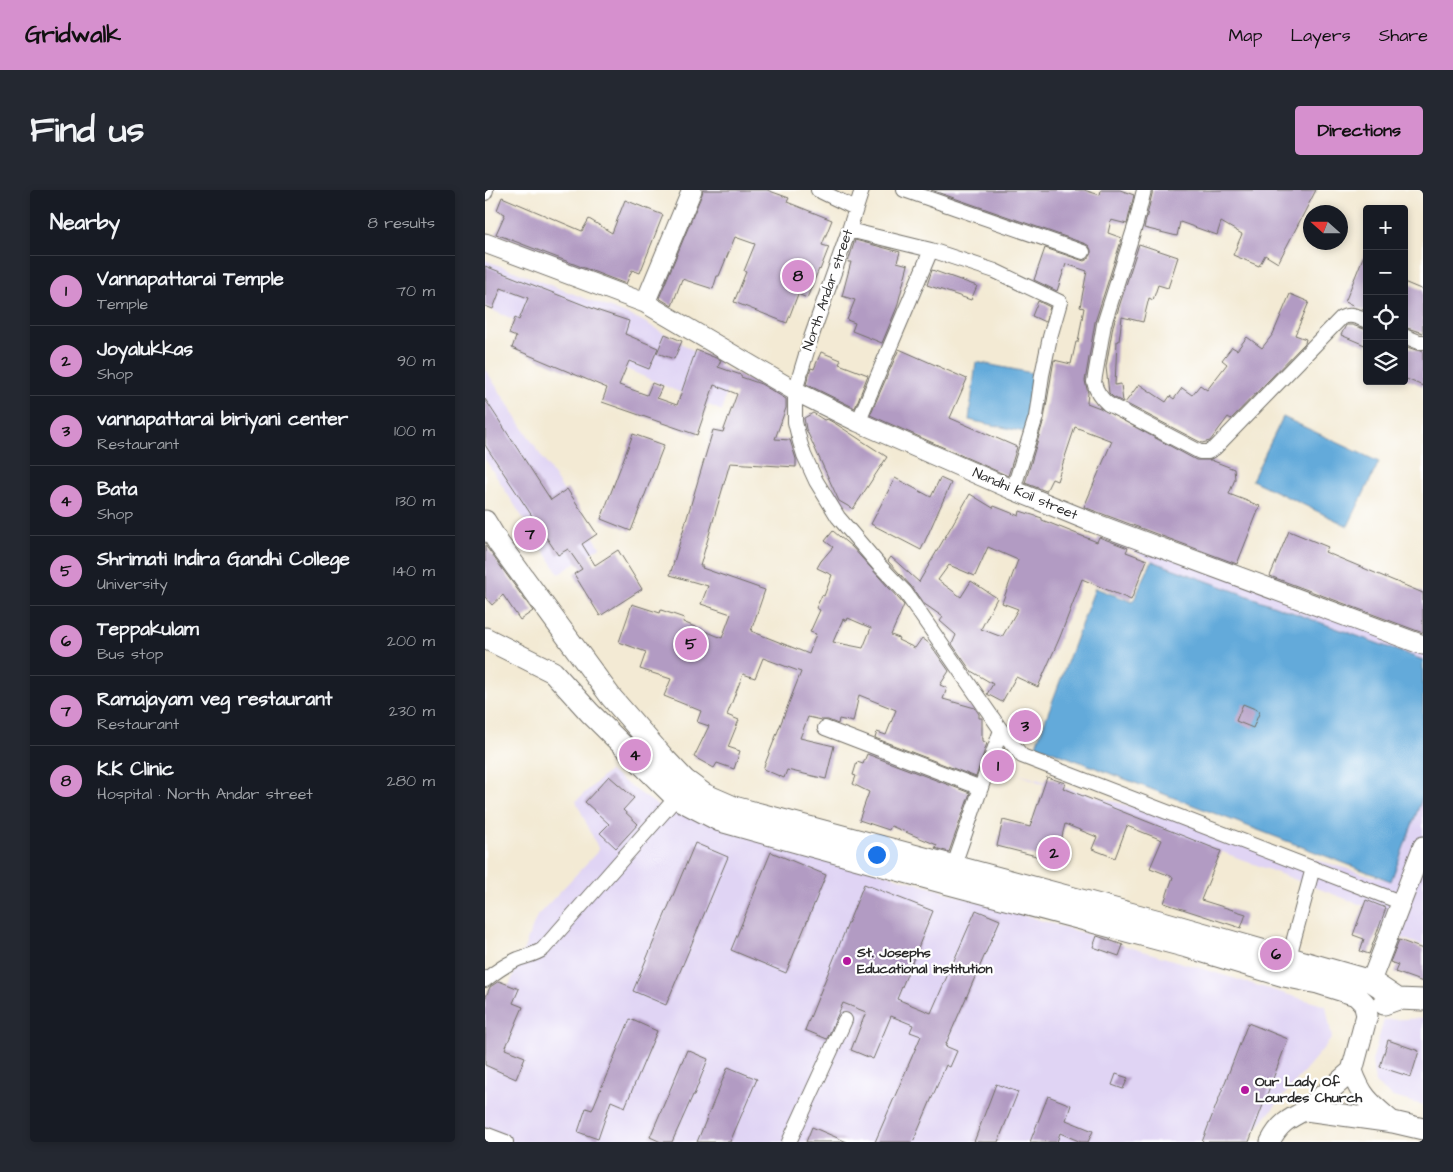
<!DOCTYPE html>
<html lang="en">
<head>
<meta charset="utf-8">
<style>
	:root { --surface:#171b24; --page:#242831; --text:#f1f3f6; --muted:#9ea1a6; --line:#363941; --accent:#d690ce }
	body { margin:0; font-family:"Architects Daughter",sans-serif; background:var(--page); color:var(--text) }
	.controls { position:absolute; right:15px; top:15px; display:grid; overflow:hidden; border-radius:5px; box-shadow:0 2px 8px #0003 }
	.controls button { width:45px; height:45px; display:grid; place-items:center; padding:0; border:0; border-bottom:1px solid var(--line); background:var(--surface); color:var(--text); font:25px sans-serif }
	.compass { position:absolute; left:818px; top:15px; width:45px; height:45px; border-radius:50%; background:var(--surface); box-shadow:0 2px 8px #0003; rotate:291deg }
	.you { position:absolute; left:391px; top:664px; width:18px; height:18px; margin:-12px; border:4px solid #fff; border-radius:50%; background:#1a73e8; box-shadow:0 0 0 8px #1a73e833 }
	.badge { display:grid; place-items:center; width:32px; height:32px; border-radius:50%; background:var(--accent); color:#111; font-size:16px; font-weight:700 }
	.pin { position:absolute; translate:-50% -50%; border:2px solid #fff; box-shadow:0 1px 5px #0006 }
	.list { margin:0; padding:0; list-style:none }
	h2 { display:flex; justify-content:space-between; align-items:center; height:65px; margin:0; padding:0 20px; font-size:21px }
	h2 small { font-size:16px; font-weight:400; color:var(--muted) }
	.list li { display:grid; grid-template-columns:32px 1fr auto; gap:15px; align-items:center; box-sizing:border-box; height:70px; padding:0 20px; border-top:1px solid var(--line) }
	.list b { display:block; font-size:19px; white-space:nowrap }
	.list p { margin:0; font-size:16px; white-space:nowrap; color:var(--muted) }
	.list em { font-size:16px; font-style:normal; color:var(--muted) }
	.icon { flex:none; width:28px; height:28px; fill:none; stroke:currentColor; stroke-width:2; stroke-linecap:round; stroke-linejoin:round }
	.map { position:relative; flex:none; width:938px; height:952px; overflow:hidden; border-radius:5px }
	header { display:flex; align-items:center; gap:30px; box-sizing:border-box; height:70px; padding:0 25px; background:var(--accent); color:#111 }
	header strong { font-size:24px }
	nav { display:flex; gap:28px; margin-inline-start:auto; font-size:18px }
	.intro { display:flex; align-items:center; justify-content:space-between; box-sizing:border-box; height:120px; padding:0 30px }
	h1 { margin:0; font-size:35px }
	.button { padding:12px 22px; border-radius:5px; background:var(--accent); color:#111; font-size:18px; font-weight:700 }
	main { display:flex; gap:30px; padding:0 30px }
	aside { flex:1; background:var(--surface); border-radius:5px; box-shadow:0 2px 8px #0003 }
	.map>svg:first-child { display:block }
	.built { fill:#e0d4f4 }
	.water { fill:#64aada; stroke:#486a82 }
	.building { fill:#b29bc3; fill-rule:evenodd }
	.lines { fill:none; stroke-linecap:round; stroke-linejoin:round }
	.street-casing { stroke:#716e66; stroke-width:16 }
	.secondary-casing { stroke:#716e66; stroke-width:21 }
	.primary-casing { stroke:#716e66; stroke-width:23 }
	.street { stroke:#fff; stroke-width:14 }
	.secondary { stroke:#fff; stroke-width:19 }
	.primary { stroke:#fff; stroke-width:21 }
	.poi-dot { fill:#b5179e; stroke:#fff; stroke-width:2 }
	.labels { text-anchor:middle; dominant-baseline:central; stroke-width:4.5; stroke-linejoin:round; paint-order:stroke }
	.street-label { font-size:14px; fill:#2b2b2b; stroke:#fff }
	.poi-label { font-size:14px; font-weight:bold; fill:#2b2b2b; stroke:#fff; text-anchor:start }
</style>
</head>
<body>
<header>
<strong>Gridwalk</strong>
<nav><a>Map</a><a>Layers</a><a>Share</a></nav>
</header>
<div class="intro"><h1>Find us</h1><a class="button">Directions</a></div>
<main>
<aside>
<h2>Nearby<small>8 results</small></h2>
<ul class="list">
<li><span class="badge">1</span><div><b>Vannapattarai Temple</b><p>Temple</p></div><em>70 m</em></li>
<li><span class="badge">2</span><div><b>Joyalukkas</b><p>Shop</p></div><em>90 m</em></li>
<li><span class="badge">3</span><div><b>vannapattarai biriyani center</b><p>Restaurant</p></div><em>100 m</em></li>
<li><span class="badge">4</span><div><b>Bata</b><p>Shop</p></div><em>130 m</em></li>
<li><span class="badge">5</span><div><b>Shrimati Indira Gandhi College</b><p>University</p></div><em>140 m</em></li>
<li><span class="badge">6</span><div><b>Teppakulam</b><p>Bus stop</p></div><em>200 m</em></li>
<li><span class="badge">7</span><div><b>Ramajayam veg restaurant</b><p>Restaurant</p></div><em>230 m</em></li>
<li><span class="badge">8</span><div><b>K.K Clinic</b><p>Hospital · North Andar street</p></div><em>280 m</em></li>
</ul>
</aside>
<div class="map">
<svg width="938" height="952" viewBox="0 0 938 952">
	<rect width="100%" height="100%" fill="#fff"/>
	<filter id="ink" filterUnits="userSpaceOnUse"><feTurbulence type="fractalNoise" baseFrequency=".02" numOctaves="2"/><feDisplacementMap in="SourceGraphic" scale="10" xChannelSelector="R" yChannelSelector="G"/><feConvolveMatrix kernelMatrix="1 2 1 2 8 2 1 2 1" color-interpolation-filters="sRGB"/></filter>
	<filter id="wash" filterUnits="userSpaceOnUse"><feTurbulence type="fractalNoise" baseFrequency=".0096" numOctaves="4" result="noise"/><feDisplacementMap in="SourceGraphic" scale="20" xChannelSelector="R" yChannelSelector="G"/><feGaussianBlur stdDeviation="1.12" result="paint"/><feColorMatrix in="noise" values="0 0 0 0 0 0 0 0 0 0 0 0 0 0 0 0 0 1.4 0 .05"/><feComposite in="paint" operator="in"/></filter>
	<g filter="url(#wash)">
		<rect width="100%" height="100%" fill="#f3ead4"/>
		<path class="built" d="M0,70L154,129L246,182L237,221L0,117Z
			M0,179L115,357L74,384L0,269Z
			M626,329L938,448V470L667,371L619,347Z
			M124,581L172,615L244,637L841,816L847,848L770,940L764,952H0V856L52,726L114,660L91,611Z
			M533,584L905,691L938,606V756L890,738L895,722Z
			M938,828V915L908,907L890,893L887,871L899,830Z"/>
		<path class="water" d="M491,172L552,184L544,243L484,230Z
			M798,227L894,272L863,336L767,290Z
			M667,371L938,470V606L906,691L551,555L610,398L648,412Z"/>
		<g id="blocks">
			<path class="building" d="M218,0H282L304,8L302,12L347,30L337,55L344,57L335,80L334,79L322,108L313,104L302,133L249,112L261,82L259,81L270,54L250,47L234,86H232L228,99L197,89L187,116L174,108L217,4Z
				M446,0H599L615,5L616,0H635L649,5L642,34L626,30L623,43L637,48L610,132L600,191L603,203L602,213L615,218L711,270H726L749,279L750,289L744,304L775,316L752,374L599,317L627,251L590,237L572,291L567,289L561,301L540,293L559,229L569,170L586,174L591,152H593L599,118L595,117L602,81L581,74L572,101L549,90L560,58L599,71L603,69L606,65V60L604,56L601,54Z
				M668,0H831L793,73L780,65L774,76L748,65L757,44L736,32L732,45L695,32L692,46L659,38Z
				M17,7L97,41L104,29L127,43L140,10L178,25L155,83L147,80L141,94L11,44L20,24L12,20Z
				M370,50L415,62L412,72L423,75L412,117L397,153L367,141L370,133L362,130L370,110L357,106L366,72H363Z
				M654,54L693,67L683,98L673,95L668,110L664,108L658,132L637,127L634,151H632L630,195L636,194L638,212L628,207L624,203L621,177L628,136Z
				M881,60H882V121L867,117L868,115L860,112Z
				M0,76L114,121L144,131L140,144L173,158L164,179L144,171L134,195L162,205L167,193L177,197L172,208L192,215L211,160L236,170L233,177L256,185V187L276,194L301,209V218L290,249L305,250L311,269V277L245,273L215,376H218L217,378L280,400L266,441L324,464L331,444L325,442L335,420L331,418L337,405L339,406L347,385L332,378L336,371L348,357L340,351L348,341L367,357L413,408L419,415L406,445L414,448L413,450L430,458L437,448L445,454L464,481L455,495L462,498L458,509L490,518L494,524V528H497V548H498V551L502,553L491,587L390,548L392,542L401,545L411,520L374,505L368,532L354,529L353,534L343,530H337L323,527L315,548L349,556L341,589L302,580L299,588L278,579L316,482L278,468L270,488L258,484L242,525L254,530L243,557L255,561L249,579L232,573L229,578L209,567L224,536L212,532L216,521L179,506L186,489L155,479L161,462L134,452L147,414L175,423L176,420L199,428L198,432L237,448L246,424L216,414L223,396L185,385L228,240L238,242L252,204L229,195L212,245L117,212L122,198L27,158L31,147L24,144L30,128L34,130L43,108L16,98L8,119L0,116ZM363,428L386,438L378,458L348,452L358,429L362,431Z
				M447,80L492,96L486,110L442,95Z
				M919,92L938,100V143L919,137Z
				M805,104L824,112L810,145L821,149L820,153L746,229L743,227L725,251L717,253L640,213L654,194L681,212L685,206L689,209L697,198L707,205L715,195L722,200L742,174L737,170L747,157L752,160L762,147L777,158L788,144Z
				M553,111L565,117L560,132L547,126Z
				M861,135H867L882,140V156L856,145Z
				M180,144L197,151L189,169L172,163Z
				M919,156L931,160L938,161V196L919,188Z
				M414,159L482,189L465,228L532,257L523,286L385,225Z
				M336,162L356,170L354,174L383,185L370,218L321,194L326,178L329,179Z
				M0,209L66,310L82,299L112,344L97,354L110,375L133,360L157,399L115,426L89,384L97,379L83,359L73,365L0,255Z
				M328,223L339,230L342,229L351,234L402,267L368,319L354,311L321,239L319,228Z
				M148,244L179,255L146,341L116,329Z
				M410,288L446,307L455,288L466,293L436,360L386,334Z
				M485,304L508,318L509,316L534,326L535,321L557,328V330L612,352L614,347L643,358L641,362L662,370L646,410L597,389L575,447L553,497L531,487L517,512L502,504L508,494L486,481L467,454L471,445L455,431L458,427L438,413L426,396L403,371L406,367L434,392ZM503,357L533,370L517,413L533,419L517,447L496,439L512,408L486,391L476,407L453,390L464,375L490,386Z
				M804,341L843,357L840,362L938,403V443L785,386Z
				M0,355L48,421L35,430L18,405L7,415L0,407Z
				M758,514L775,521L768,538L751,531Z
				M519,558L523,563L515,586L510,584Z
				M382,564L485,603L464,662L450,658L452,655L406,636L404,640L374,630L384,602L368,594L371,586L368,585L372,572L378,574Z
				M124,586L149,608L138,620L153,634L131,658L115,643L124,634L100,612Z
				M562,587L580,593L578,598L736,661L716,710L761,724L756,738L679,713L688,687L665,678L677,650L642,636L630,668L607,659L612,647L580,634L571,671L512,656L518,630L545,637Z
				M210,653L243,667L181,815L148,801Z
				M286,662L341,685L301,783L246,760Z
				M379,694L448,721L412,809L446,823L491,720L515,730L460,856L472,861L465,877L461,875L428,952H390L436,846L425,842L428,835L406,826L388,869L366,860L381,822L358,813L342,849L320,840Z
				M881,710L901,718L884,764L875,761L879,749L868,745Z
				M612,746L638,755L634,766L608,757Z
				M914,750L938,759V792L910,782L913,775L905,772Z
				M14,791L34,799L28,813L38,817L20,859L40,867L31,889L0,875V809L5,797Z
				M145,829L172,841L140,917L126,911L113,949L93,942L101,918L107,920Z
				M763,833L803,849L764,952H717Z
				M903,850L934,861L926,887L895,877Z
				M202,860L223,869L209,905H208L187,952H176L165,947Z
				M243,877L272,889L245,952H212Z
				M631,884L643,888L638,899L627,895Z
				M511,894L533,902L513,952H489Z
				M563,906L586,915L581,930L608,941L603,952H596L575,943L572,952H545Z
				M327,937L362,952H321Z"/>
		</g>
	</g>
	<g filter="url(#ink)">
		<use href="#blocks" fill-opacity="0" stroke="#716e66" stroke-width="1"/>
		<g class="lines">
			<g class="street-casing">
				<path id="street" d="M333,0L370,18
					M377,0L364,40L326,148L310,201V232L315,252L319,265L331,291L353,327L394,375L420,402L516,540L537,566L915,712
					M419,0L598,62
					M659,0L651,33L619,134L609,192C611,202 616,208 623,214L715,262H723L730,258L856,128C865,123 873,127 882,131
					M0,3L1,0
					M364,40L446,60L510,81L575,112L565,147L557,185L551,227L528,300
					M919,146L934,152H938
					M373,232L446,60
					M340,538L496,598
					M469,675L516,540
					M804,767L828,678
					M0,790C10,782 20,775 31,770C40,766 50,765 58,759L191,608
					M0,944L21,952
					M304,952L360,830"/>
			</g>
			<g class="secondary-casing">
				<path id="secondary" d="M0,53L160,113L310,201L373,232L528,300L609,333L938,455
					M160,113L207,0
					M886,791L938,656
					M785,952C794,934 803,929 821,920"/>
			</g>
			<g class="primary-casing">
				<path id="primary" d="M0,331L14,354L126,507L180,569L200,590L219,604L249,617L678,732L886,791L913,809
					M0,448L68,482L105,523L191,608L235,631L456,692L702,757L799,786L833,793L871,805L879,813L882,825L867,881L821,920
					M899,814L913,809L938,810
					M867,881C877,909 886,914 907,932
					M821,920L908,932L938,939"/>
			</g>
			<use href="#street" class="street"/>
			<use href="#secondary" class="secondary"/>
			<use href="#primary" class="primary"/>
		</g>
	</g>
	<g class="poi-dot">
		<circle cx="362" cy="771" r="5"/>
		<circle cx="760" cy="900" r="5"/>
	</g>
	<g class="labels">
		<g class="street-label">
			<text transform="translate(343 100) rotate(-71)">North Andar street</text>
			<text transform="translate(540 304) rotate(23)">Nandhi Koil street</text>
		</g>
		<g class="poi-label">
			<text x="372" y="763">St. Josephs<tspan x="372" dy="16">Educational institution</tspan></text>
			<text x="770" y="892">Our Lady Of<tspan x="770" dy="16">Lourdes Church</tspan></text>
		</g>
	</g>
</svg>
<div class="controls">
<button>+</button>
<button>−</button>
<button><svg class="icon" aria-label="locate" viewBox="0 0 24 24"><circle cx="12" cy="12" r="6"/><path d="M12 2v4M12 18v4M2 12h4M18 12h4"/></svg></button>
<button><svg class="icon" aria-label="layers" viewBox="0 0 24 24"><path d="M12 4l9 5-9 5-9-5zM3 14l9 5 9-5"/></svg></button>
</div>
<svg class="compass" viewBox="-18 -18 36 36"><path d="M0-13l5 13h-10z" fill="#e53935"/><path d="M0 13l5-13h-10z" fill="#9ea1a6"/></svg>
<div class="you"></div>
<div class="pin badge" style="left:513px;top:576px">1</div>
<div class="pin badge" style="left:569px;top:663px">2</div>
<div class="pin badge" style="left:540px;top:536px">3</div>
<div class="pin badge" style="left:150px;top:565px">4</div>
<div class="pin badge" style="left:206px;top:454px">5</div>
<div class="pin badge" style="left:791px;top:764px">6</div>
<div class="pin badge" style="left:45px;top:344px">7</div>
<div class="pin badge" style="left:313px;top:86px">8</div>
</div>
</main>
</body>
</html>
